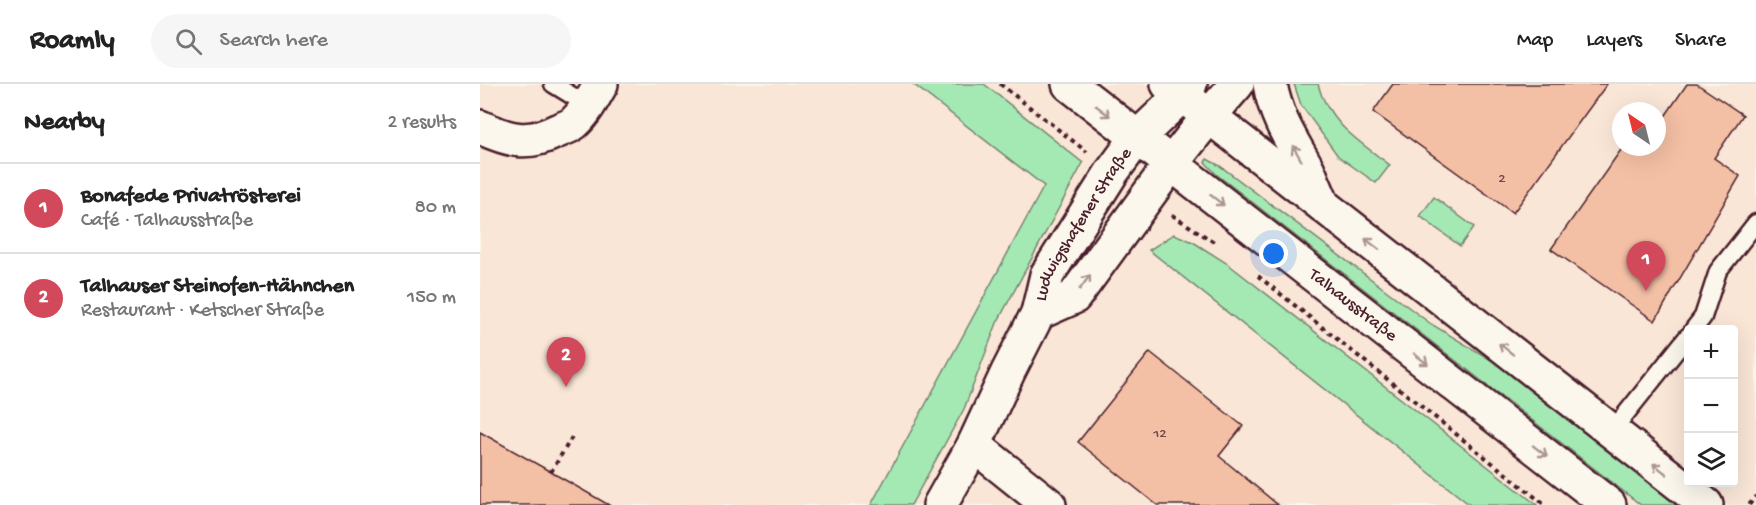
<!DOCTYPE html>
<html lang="en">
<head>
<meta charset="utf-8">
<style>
	:root { --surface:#fff; --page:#f6f6f6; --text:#222; --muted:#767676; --line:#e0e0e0; --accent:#d1495b }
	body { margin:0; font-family:"Gochi Hand",sans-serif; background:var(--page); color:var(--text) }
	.controls { position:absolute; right:18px; bottom:18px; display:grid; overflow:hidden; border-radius:6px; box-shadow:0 6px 24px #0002 }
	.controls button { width:54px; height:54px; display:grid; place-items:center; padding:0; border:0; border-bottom:2px solid var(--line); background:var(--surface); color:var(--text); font:30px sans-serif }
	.compass { position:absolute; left:1132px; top:18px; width:54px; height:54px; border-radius:50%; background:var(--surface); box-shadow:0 6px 24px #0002; rotate:325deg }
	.you { position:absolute; left:794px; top:170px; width:21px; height:21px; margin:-15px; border:4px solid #fff; border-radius:50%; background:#1a73e8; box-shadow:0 0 0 9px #1a73e833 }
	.badge { display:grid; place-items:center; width:39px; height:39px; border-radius:50%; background:var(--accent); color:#fff; font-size:20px; font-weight:700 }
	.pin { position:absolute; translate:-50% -50px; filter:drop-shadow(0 2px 3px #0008) }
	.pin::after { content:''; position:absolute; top:32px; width:21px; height:18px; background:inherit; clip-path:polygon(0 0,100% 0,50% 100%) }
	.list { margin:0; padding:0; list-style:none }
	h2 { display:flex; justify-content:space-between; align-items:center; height:78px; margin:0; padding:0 24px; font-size:26px }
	h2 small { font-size:20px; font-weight:400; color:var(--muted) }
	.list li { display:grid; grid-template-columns:39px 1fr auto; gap:18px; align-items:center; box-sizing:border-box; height:90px; padding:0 24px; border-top:2px solid var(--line) }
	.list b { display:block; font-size:22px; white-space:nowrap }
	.list p { margin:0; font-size:20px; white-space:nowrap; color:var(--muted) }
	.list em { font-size:20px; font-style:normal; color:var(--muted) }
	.icon { flex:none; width:33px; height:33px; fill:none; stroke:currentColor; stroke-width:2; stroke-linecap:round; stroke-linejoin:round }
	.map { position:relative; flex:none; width:1276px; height:421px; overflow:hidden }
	header { display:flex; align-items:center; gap:36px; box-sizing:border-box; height:84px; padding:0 30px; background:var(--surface); border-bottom:2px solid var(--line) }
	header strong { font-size:28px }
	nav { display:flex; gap:33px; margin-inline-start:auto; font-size:21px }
	.search { width:420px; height:54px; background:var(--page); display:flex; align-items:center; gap:15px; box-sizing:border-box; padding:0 21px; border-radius:33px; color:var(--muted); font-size:22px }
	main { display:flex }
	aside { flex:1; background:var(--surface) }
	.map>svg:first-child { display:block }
	.built { fill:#f9e6d7; fill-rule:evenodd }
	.green { fill:#a4e9b4; stroke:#778470; stroke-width:1.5 }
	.building { fill:#f4c0a5; stroke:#4a1f2b; stroke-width:1.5 }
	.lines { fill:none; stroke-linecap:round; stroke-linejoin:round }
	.lane-casing { stroke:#4a1f2b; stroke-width:21 }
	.street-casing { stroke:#4a1f2b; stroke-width:38 }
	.secondary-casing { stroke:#4a1f2b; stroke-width:38 }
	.path { stroke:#4a1f2b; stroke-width:4; stroke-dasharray:4.5 4.5; stroke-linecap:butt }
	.lane { stroke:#fbf7ec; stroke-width:16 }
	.street { stroke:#fbf7ec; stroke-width:33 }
	.secondary { stroke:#fbf7ec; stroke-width:33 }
	.oneway { stroke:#ab9695 }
	.labels { text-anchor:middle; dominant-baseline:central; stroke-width:5; stroke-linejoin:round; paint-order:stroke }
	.number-label { font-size:15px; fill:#74474a }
	.street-label { font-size:18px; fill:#4a1f2b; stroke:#fbf7ec }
</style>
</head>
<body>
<header>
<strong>Roamly</strong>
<div class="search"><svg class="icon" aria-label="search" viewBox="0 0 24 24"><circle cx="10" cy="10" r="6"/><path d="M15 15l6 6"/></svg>Search here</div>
<nav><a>Map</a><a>Layers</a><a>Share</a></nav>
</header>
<main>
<aside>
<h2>Nearby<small>2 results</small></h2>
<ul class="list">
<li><span class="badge">1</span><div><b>Bonafede Privatrösterei</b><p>Café · Talhausstraße</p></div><em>80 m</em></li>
<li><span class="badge">2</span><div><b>Talhauser Steinofen-Hähnchen</b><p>Restaurant · Ketscher Straße</p></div><em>150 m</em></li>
</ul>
</aside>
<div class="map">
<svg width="1276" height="421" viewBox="0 0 1276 421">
	<rect width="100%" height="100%" fill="#fbf7ec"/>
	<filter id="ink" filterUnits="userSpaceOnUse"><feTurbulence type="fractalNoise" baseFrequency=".0167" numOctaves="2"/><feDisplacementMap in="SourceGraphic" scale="12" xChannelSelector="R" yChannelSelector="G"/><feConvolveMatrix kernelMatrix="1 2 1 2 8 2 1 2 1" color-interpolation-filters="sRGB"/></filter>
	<g filter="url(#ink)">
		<path class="built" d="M0,0H1276V421H0ZM1141,27H1177V63H1141ZM1208,246H1254V398H1208Z"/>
		<path class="green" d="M433,0H504L603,79L517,239L484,325L431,421H391L564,102Z
			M814,0H838C847,38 881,59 910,81L896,99L858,72L821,21Z
			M727,75L740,82L951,240L1058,304L1211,421H1161L736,90L725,78Z
			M954,113L994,143L980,162L940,132Z
			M694,150L713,158L748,180L1057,421H990L669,166Z"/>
		<path class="building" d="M913,0H1127L1033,129L893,28Z
			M1207,0H1217L1263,31L1234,74L1260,92L1175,237L1071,165L1143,63H1177V44Z
			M670,268L763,342L739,372L798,421H677L598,358Z
			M0,348L71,388L129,421H0Z"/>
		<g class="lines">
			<g class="lane-casing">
				<path id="lane" d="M73,0L109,22
					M1213,246L1223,233L1238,187L1276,139
					M1132,347L1208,252"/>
			</g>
			<g class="street-casing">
				<g id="street">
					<path d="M790,0C796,34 812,57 828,86C833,98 838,110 843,121"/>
					<path d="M0,43C29,56 47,62 77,47C82,45 89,43 94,39C106,28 113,14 121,0"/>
					<path d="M558,229L594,213L691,80L729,32L757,0"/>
					<path d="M494,361L569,421"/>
					<path id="s1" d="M460,421L494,361L528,288L558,229L567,191L632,88L657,54L702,11L710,0"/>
				</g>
			</g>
			<g class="secondary-casing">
				<g id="secondary">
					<path id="s2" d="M589,0L1129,421"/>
					<path d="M688,0L1226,421"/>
				</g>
			</g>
			<path class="path" d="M520,0L607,68
				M692,131L734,158
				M778,192L1065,421
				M71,388L92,353
				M1269,421L1276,412"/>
			<use href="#lane" class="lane"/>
			<use href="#street" class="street"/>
			<use href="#secondary" class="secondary"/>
		</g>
		<defs><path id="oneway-shaft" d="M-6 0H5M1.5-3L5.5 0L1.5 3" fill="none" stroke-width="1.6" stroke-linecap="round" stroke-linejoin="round" transform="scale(1.5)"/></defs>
		<g class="oneway">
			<use href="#oneway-shaft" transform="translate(623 27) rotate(38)"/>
			<use href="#oneway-shaft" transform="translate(817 69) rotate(-120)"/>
			<use href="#oneway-shaft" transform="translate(737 116) rotate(38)"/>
			<use href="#oneway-shaft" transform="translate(892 160) rotate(-142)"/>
			<use href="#oneway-shaft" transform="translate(605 198) rotate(-54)"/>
			<use href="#oneway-shaft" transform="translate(1026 265) rotate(-142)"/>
			<use href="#oneway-shaft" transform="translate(941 275) rotate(38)"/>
			<use href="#oneway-shaft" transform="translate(1060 367) rotate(38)"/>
			<use href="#oneway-shaft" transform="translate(1180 385) rotate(-142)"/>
		</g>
	</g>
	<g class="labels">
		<g class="number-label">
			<text x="1022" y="95">2</text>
			<text x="680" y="350">12</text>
		</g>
		<g class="street-label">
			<text stroke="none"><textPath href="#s1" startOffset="316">Ludwigshafener Straße</textPath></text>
			<text stroke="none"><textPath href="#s2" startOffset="360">Talhausstraße</textPath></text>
		</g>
	</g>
</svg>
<div class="controls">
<button>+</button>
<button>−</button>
<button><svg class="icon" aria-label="layers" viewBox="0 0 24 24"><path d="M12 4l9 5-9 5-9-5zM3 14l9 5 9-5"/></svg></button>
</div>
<svg class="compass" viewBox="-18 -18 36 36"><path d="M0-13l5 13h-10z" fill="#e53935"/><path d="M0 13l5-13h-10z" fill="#767676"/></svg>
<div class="you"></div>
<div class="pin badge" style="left:1166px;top:207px">1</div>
<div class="pin badge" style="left:86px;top:303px">2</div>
</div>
</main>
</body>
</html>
